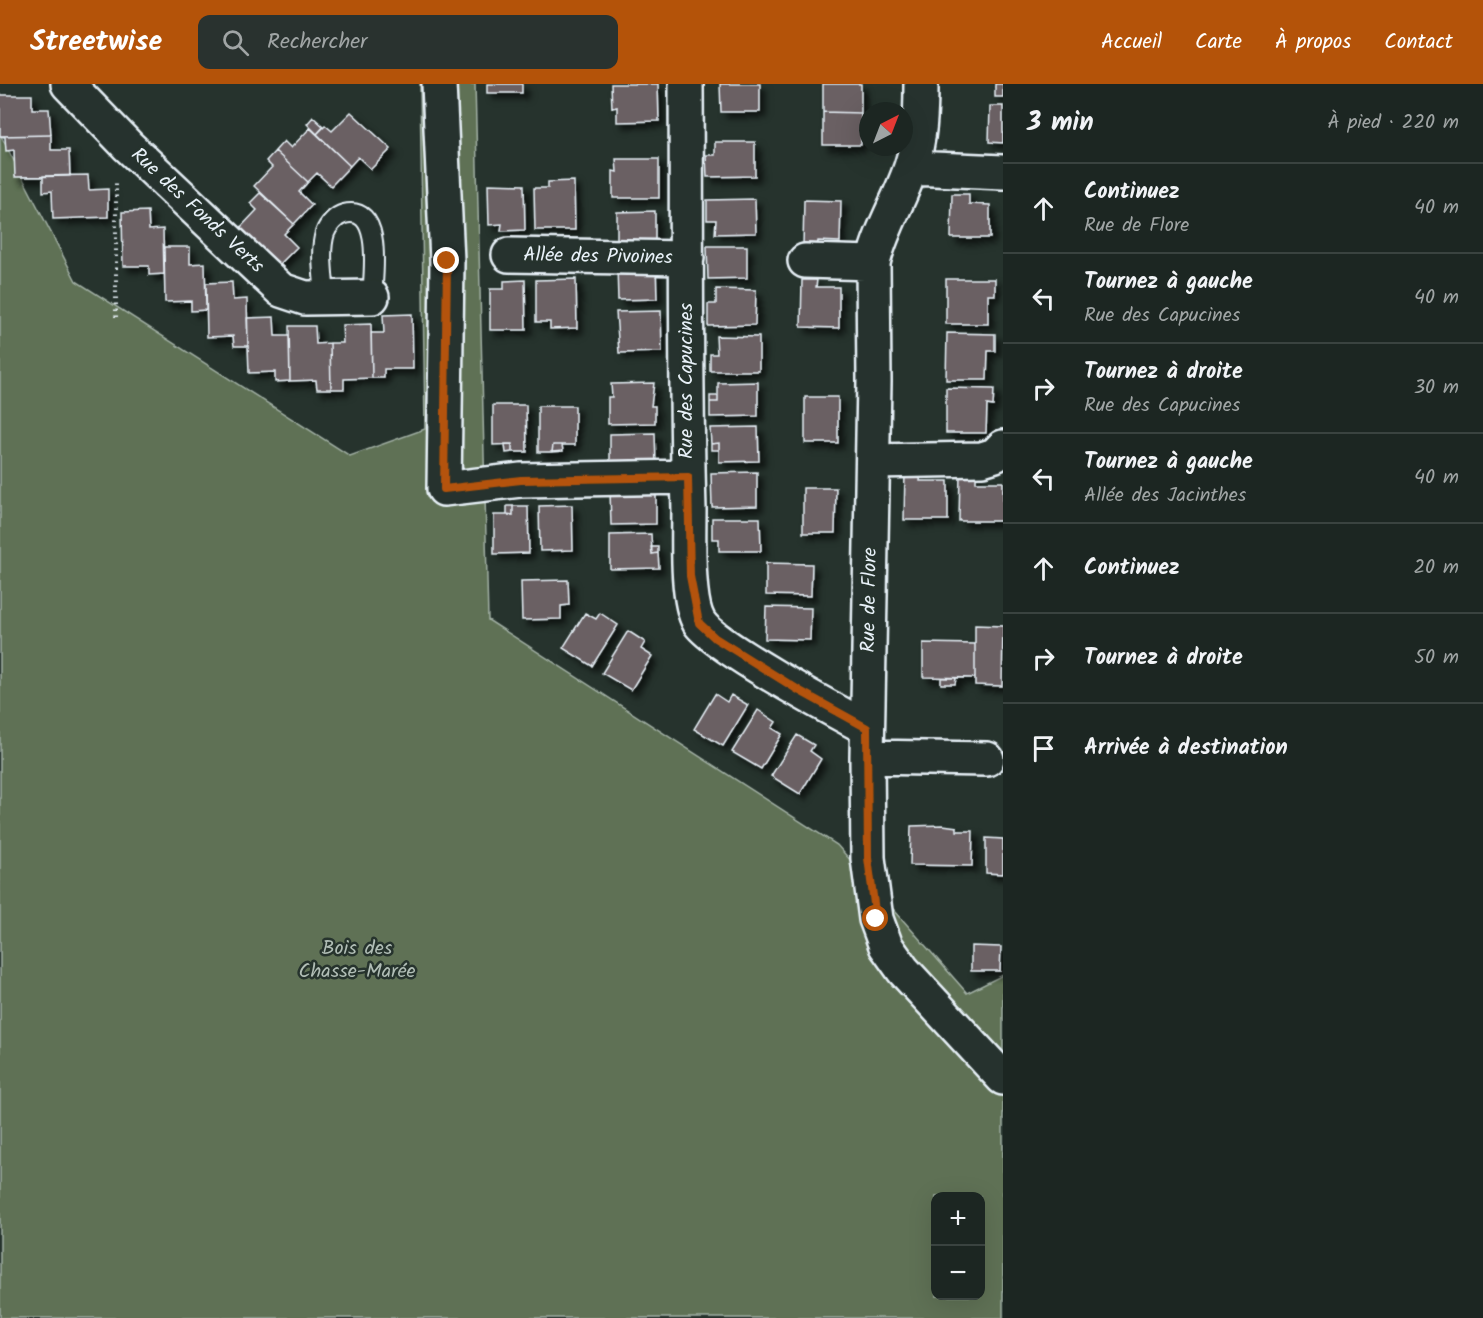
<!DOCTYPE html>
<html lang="fr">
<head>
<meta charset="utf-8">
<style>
	:root { --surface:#1c2622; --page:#29322f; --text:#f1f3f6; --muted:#a0a5a5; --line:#3a4340; --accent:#b45309 }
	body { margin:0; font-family:Kalam,sans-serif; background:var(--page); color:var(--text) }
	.controls { position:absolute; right:18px; bottom:18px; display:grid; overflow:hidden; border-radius:12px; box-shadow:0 6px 24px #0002 }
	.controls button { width:54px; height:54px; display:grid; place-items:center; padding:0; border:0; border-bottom:2px solid var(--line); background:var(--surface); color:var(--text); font:30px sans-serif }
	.compass { position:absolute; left:859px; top:18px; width:54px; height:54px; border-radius:50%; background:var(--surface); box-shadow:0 6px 24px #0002; rotate:42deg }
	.stop { position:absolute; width:18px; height:18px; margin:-14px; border:4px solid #b45309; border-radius:50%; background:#fff }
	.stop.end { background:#b45309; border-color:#fff; box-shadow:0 2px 6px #0008 }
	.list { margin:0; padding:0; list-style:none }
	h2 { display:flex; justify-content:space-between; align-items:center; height:78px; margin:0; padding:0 24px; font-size:26px }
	h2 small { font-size:20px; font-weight:400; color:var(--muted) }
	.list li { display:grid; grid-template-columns:39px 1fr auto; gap:18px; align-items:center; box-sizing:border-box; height:90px; padding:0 24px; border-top:2px solid var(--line) }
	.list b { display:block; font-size:22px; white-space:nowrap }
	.list p { margin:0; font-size:20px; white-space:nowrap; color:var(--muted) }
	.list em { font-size:20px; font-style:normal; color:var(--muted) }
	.icon { flex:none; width:33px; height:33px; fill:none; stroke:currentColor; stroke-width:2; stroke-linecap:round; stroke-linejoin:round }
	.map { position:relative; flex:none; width:1003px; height:1234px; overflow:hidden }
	header { display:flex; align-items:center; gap:36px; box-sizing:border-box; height:84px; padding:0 30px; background:var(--accent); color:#fff }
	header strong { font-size:28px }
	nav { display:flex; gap:33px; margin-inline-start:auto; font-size:21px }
	.search { width:420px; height:54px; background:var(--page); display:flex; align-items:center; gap:15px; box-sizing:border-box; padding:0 21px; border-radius:12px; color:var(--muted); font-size:22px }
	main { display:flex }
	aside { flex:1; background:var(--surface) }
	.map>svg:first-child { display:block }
	.green { fill:#5e7154; stroke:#a3b1a6; stroke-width:1.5; fill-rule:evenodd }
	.building { fill:#6a6064; stroke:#e8f1f8; stroke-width:1.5; filter:url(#shadow) }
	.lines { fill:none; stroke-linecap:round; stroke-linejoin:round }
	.lane-casing { stroke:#e8f1f8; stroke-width:22 }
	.street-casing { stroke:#e8f1f8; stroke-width:38 }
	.path { stroke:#e8f1f8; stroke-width:4; stroke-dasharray:1.5 4.5; stroke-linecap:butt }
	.lane { stroke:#26332d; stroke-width:18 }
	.street { stroke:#26332d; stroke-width:33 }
	.route { stroke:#b45309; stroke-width:8 }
	.labels { text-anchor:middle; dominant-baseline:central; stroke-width:5; stroke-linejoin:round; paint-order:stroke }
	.street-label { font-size:20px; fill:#e8f1f8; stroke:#26332d }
	.park-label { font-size:20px; fill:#b1beb6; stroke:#26332d }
</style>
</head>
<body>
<header>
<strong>Streetwise</strong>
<div class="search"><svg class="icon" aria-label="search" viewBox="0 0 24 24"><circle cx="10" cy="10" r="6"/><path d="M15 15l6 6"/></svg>Rechercher</div>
<nav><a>Accueil</a><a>Carte</a><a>À propos</a><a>Contact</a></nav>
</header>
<main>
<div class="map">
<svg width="1003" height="1234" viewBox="0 0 1003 1234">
	<defs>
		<filter id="shadow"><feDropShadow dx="5.5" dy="5.5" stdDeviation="3" flood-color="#0009"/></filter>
	</defs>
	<rect width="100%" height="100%" fill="#26332d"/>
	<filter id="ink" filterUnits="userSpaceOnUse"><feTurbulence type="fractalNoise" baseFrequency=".0167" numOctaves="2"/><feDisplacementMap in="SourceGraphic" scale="12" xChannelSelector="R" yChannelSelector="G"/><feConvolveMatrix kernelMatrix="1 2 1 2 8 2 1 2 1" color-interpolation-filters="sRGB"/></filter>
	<g filter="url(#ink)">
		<path class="green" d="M420,0H475L488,536L837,761L967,909L1003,891V1234H0V50L76,197L350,372L425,345ZM936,1112H980V1212H936Z"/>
		<path class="building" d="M487,0H522V9H487Z
			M611,0H658L659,37L617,38V23L612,24Z
			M720,0H760V28H721Z
			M823,0H861V29L823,28Z
			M995,0H1003V13H995Z
			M0,11H32V25H49L51,51L0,52Z
			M990,22H1003V59L989,58Z
			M351,28L391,65L371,85L358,73L350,82L317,50L325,41L332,47Z
			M823,28L861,29V61H823Z
			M313,33L324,43L317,50L307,40Z
			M310,44L350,82L331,102L317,89L308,98L275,67L284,57L291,64Z
			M51,51V66H69L70,92L15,93L14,66L6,67L5,53L0,52Z
			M715,58H755V92L707,93L706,71H715Z
			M275,67L308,98L299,108L312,121L294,140L254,102L272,83L266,77Z
			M616,75H659V114H613V87L617,88Z
			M88,91L89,106L108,105V133L53,135L52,107L43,108V92Z
			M574,97L575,146H535L534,104H548V98Z
			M488,100L524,101L525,146L501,147L502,140L489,141Z
			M260,109L294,140L284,150L297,163L278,182L239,145L257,126L250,119Z
			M952,110H969V120L990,121V154H951Z
			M755,115L756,149L715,150L716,136H707V116Z
			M804,116L841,117L840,158L818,157L817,163H803Z
			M148,127L149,146L163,145L164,190L149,191V182H123L122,128Z
			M655,127V159H617V128Z
			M707,162H747V194L708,195Z
			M164,163H190V180L205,179L206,226L191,227V217L165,218Z
			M656,181L657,215L618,216L617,182Z
			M576,195L577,244L550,245V238H536V196Z
			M946,195H995V211H988V240H946Z
			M525,196L526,246H490V205H504V197Z
			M802,196H817L816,203H839V244L801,243Z
			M232,198L233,216L247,215L248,262H234L233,252L207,253L206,199Z
			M716,205L756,206L755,241L708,242V220H716Z
			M661,227L662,268L619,269L616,228Z
			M412,230L413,285H384V294H372L371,249H384L383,231Z
			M274,233L275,252H289L290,297L275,298V288L249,289L247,234Z
			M371,240L372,294L344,295V305H331L330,259H343L342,241Z
			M289,242H315L316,260L330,259L331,305H317L316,296L290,297Z
			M947,249L995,250V267H988L987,296H946Z
			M716,252L759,253V287H710V270H717Z
			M758,298V332L710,333V318H718V299Z
			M654,299L651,322H655V339L608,340V313H612L611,300Z
			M946,304L994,305L993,322L987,321L986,349H946Z
			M710,312H718V318H710Z
			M805,313H838V359H805Z
			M493,321H526L527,368H512V360L493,361Z
			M538,322H575V361H553L552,368H538Z
			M758,343L759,377L719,378V359L711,360L710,344Z
			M655,349L656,383L610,384V350Z
			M719,359V366H711V360Z
			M505,360H512V368L506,369Z
			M553,361H562L563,367L552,368Z
			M757,388V422L712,423L711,389Z
			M905,388L921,389L920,397H948V436H904Z
			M960,390H976V398H1003V437H959Z
			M803,404H836L835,449H803Z
			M656,406V440L611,441L610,407Z
			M572,421L573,466L540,467L539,422Z
			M507,422H513V431L507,430Z
			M513,422H528L529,469L494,470V431H513Z
			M712,434H760L761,467H719V455H712Z
			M651,450L652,470L658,469L659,484L610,485V451Z
			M651,463H658V469L652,470Z
			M766,479L812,480L811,512L766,511Z
			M568,496L569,521L561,522V535L522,536L521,497Z
			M766,523L811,524L810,556L765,555Z
			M585,529L596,535L600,529L618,541L592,582L563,564Z
			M975,541L1003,542L1002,602L975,601Z
			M628,547L645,558L641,565L652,572L631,606L602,589Z
			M923,559L975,560V594L923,593Z
			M941,594H956L955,600H941Z
			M715,610L727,618L731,611L748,621L723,662L694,645Z
			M758,626L776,638L772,644L782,650L761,685L732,668Z
			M797,651L814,661L810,667L821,675L800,710L771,692Z
			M943,741L957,743V747H973L972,782L910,781L911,742Z
			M986,754L1003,755V790L986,789Z
			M971,862L1001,863L1000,887H971Z"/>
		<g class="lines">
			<g class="lane-casing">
				<path id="lane" d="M325,214C324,194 319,168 325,149C328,141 336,132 344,130C384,120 373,193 372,213"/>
			</g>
			<g class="street-casing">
				<path id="street" d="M68,0L128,62L281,206L305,214L372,213
					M439,0L447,177L444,405L521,396L688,393
					M686,0C687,142 685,284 689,426C689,453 686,516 699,538C713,562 837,628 867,644
					M921,0C921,29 920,56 911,83C900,116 881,145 873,179L874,298L867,673L868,774L876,835L886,862L903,886L1003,994
					M911,84L1003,88
					M509,171L687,174
					M805,177L873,179
					M873,377L982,375L995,371L1003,363
					M867,673L987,675"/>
			</g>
			<path class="path" d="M116,233V96"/>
			<use href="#lane" class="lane"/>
			<use href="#street" class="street"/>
		</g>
	</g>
	<g class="lines" filter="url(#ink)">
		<path class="route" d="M447,177L444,405L521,396L688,393L690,492L699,539L715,554L800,607L867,644L868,774L876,835"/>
	</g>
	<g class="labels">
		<g class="street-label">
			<text transform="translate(197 127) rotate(43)">Rue des Fonds Verts</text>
			<text transform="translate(598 173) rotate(1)">Allée des Pivoines</text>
			<text transform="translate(687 297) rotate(-90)">Rue des Capucines</text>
			<text transform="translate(870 516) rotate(-89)">Rue de Flore</text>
		</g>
		<g class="park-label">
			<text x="357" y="865">Bois des<tspan x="357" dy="23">Chasse-Marée</tspan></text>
		</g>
	</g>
</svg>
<div class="controls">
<button>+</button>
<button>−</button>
</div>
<svg class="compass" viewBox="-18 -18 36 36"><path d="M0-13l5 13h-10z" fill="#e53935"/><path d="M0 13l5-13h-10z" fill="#a0a5a5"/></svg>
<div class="stop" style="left:876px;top:835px"></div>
<div class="stop end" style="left:447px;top:177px"></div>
</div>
<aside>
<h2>3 min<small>À pied · 220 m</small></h2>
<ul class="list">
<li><svg class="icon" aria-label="ahead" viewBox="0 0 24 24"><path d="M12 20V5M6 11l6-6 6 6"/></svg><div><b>Continuez</b><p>Rue de Flore</p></div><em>40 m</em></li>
<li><svg class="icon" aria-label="left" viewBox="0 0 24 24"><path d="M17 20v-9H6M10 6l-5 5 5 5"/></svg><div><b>Tournez à gauche</b><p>Rue des Capucines</p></div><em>40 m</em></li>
<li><svg class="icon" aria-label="right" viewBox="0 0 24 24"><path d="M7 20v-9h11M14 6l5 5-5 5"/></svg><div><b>Tournez à droite</b><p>Rue des Capucines</p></div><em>30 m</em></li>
<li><svg class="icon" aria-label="left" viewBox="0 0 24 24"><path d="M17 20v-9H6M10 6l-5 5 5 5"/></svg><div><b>Tournez à gauche</b><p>Allée des Jacinthes</p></div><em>40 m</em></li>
<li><svg class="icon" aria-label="ahead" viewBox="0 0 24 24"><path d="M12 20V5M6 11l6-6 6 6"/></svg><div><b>Continuez</b></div><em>20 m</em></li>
<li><svg class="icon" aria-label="right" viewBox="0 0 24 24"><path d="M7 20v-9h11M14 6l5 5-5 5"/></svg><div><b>Tournez à droite</b></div><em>50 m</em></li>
<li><svg class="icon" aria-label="arrive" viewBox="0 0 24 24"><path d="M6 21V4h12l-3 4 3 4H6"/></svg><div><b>Arrivée à destination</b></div></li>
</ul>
</aside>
</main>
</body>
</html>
